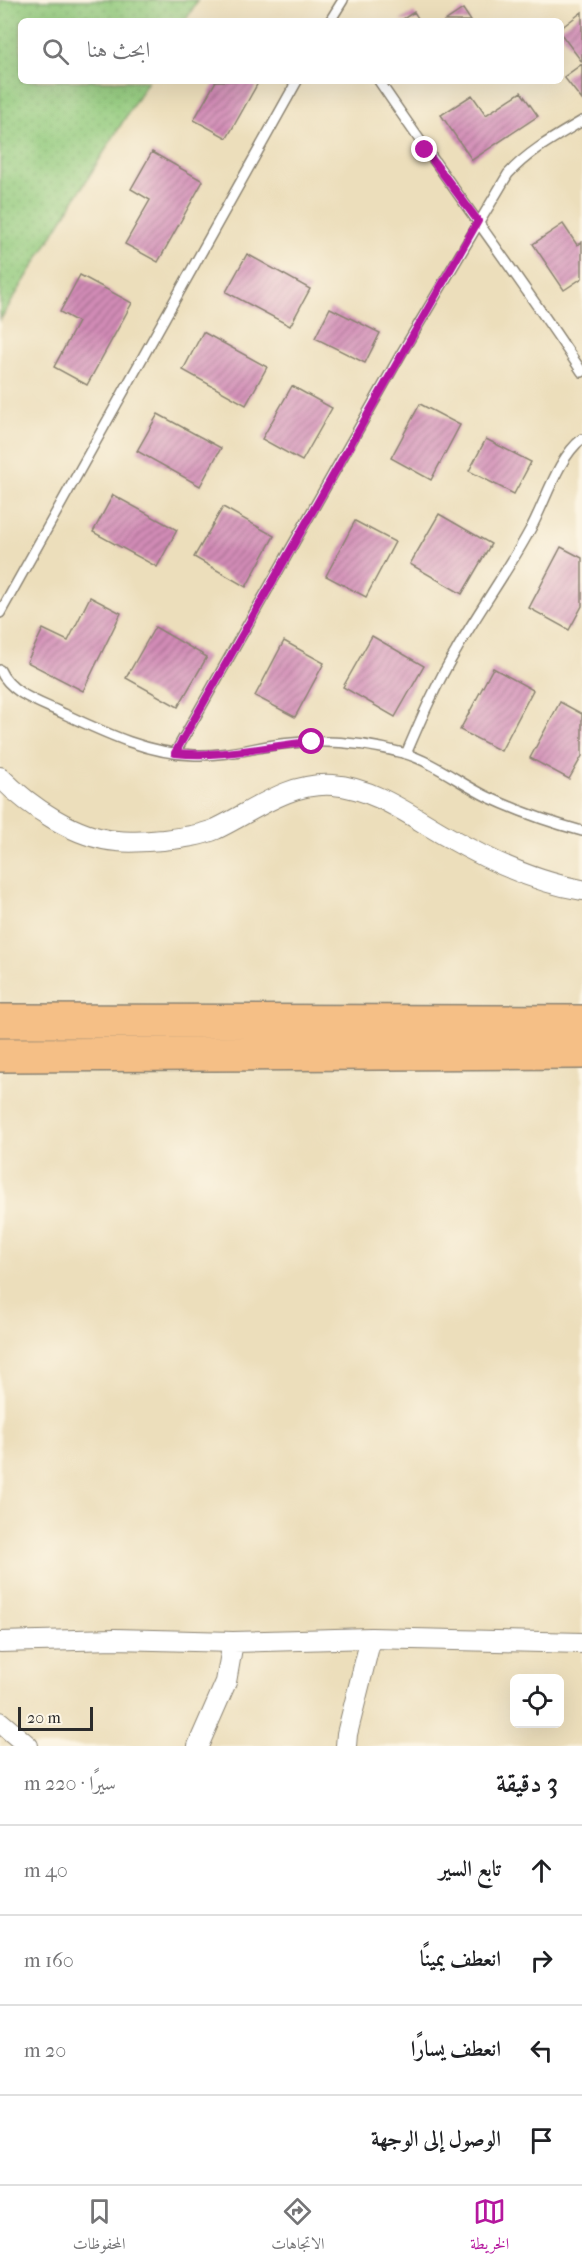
<!DOCTYPE html>
<html lang="ar">
<head>
<meta charset="utf-8">
<style>
	:root { --surface:#fff; --page:#f2f2f2; --text:#202124; --muted:#757577; --line:#e0e0e0; --accent:#b5179e }
	body { margin:0; font-family:"IM FELL French Canon",Amiri,serif; background:var(--page); color:var(--text); direction:rtl }
	.controls { position:absolute; right:18px; bottom:18px; display:grid; overflow:hidden; border-radius:9px; box-shadow:0 6px 24px #0002 }
	.controls button { width:54px; height:54px; display:grid; place-items:center; padding:0; border:0; border-bottom:2px solid var(--line); background:var(--surface); color:var(--text); font:30px sans-serif }
	.scale { position:absolute; left:18px; bottom:15px; width:75px; box-sizing:border-box; padding-left:6px; border:3px solid #2b2b2b; border-top:0; font-size:16px; line-height:21px; white-space:nowrap; color:#2b2b2b; -webkit-text-stroke:4px #fcf5e5; paint-order:stroke }
	.stop { position:absolute; width:18px; height:18px; margin:-14px; border:4px solid #b5179e; border-radius:50%; background:#fff }
	.stop.end { background:#b5179e; border-color:#fff; box-shadow:0 2px 6px #0008 }
	.list { margin:0; padding:0; list-style:none }
	h2 { display:flex; justify-content:space-between; align-items:center; height:78px; margin:0; padding:0 24px; font-size:26px }
	h2 small { font-size:20px; font-weight:400; color:var(--muted) }
	.list li { display:grid; grid-template-columns:39px 1fr auto; gap:18px; align-items:center; box-sizing:border-box; height:90px; padding:0 24px; border-top:2px solid var(--line) }
	.list b { display:block; font-size:22px; white-space:nowrap }
	.list em { font-size:20px; font-style:normal; color:var(--muted) }
	.icon { flex:none; width:33px; height:33px; fill:none; stroke:currentColor; stroke-width:2; stroke-linecap:round; stroke-linejoin:round }
	.map { position:relative; flex:none; width:582px; height:1746px; overflow:hidden; direction:ltr }
	.search { position:absolute; background:var(--surface); box-shadow:0 6px 24px #0002; left:18px; right:18px; top:18px; height:66px; display:flex; align-items:center; gap:15px; box-sizing:border-box; padding:0 21px; border-radius:9px; color:var(--muted); font-size:22px }
	.sheet { height:438px; background:var(--surface) }
	nav { display:flex; justify-content:space-around; align-items:center; box-sizing:border-box; height:84px; border-top:2px solid var(--line); background:var(--surface); font-size:16px; color:var(--muted) }
	nav a { display:grid; justify-items:center; gap:3px }
	nav .on { color:var(--accent) }
	.map>svg:first-child { display:block }
	.grass { fill:url(#grass-dots); stroke:#5f7b54; stroke-width:1.5 }
	.building { fill:url(#building-hatch) }
	.lines { fill:none; stroke-linecap:round; stroke-linejoin:round }
	.lane-casing { stroke:#8c8473; stroke-width:12 }
	.street-casing { stroke:#8c8473; stroke-width:22 }
	.highway-casing { stroke:#8c8473; stroke-width:36 }
	.lane { stroke:#fff; stroke-width:9 }
	.street { stroke:#fff; stroke-width:20 }
	.highway { stroke:#f5bf86; stroke-width:33 }
	.route { stroke:#b5179e; stroke-width:8 }
</style>
</head>
<body>
<div class="map">
<svg width="582" height="1746" viewBox="0 0 582 1746">
	<defs>
		<pattern id="grass-dots" width="8" height="8" patternUnits="userSpaceOnUse" patternTransform="scale(1.5)"><rect width="8" height="8" fill="#93cb7e"/><path d="M2 2h.1M6 6h.1" fill="none" stroke="#7fae6d" stroke-width="1.8" stroke-linecap="round"/></pattern>
		<pattern id="building-hatch" width="6" height="6" patternUnits="userSpaceOnUse" patternTransform="scale(1.5)"><rect width="6" height="6" fill="#d18bb6"/><path d="M-1 1l2-2M0 6l6-6M5 7l2-2" fill="none" stroke="#aa7294"/></pattern>
	</defs>
	<rect width="100%" height="100%" fill="#fcf5e5"/>
	<filter id="ink" filterUnits="userSpaceOnUse"><feTurbulence type="fractalNoise" baseFrequency=".0167" numOctaves="2"/><feDisplacementMap in="SourceGraphic" scale="12" xChannelSelector="R" yChannelSelector="G"/><feConvolveMatrix kernelMatrix="1 2 1 2 8 2 1 2 1" color-interpolation-filters="sRGB"/></filter>
	<filter id="wash" filterUnits="userSpaceOnUse"><feTurbulence type="fractalNoise" baseFrequency=".008" numOctaves="4" result="noise"/><feDisplacementMap in="SourceGraphic" scale="24" xChannelSelector="R" yChannelSelector="G"/><feGaussianBlur stdDeviation="1.35" result="paint"/><feColorMatrix in="noise" values="0 0 0 0 0 0 0 0 0 0 0 0 0 0 0 0 0 1.4 0 .05"/><feComposite in="paint" operator="in"/></filter>
	<g filter="url(#wash)">
		<rect width="100%" height="100%" fill="#ecdebb"/>
		<path class="grass" d="M0,0H198L185,21H21V81H148L0,320Z"/>
		<g id="blocks">
			<path class="building" d="M463,9L471,21H445Z
				M414,12L420,21H400Z
				M582,12V62L561,34V28Z
				M582,64V100L564,77Z
				M216,81H259L227,138L194,120Z
				M521,92L538,116L472,160L441,115L472,95L486,115Z
				M152,152L203,181L158,262L125,244L150,200L131,189Z
				M563,224L577,245L582,242V278L564,290L533,244Z
				M247,254L310,289L290,326L226,292Z
				M80,275L132,303L87,385L54,367L78,322L60,312Z
				M330,308L380,333L365,363L315,338Z
				M203,332L267,367L246,405L183,370Z
				M292,386L332,408L302,461L262,439Z
				M420,404L460,425L431,480L391,458Z
				M158,414L221,448L200,486L137,451Z
				M486,439L531,462L514,494L469,471Z
				M113,495L177,530L157,567L93,532Z
				M223,507L274,536L246,587L194,557Z
				M439,514L491,544L462,594L410,564Z
				M355,521L395,542L366,597L326,576Z
				M561,547L582,558V606L569,630L529,608Z
				M90,597L121,613L83,691L27,662L43,629L68,641Z
				M155,627L207,657L178,707L126,678Z
				M372,636L424,666L395,717L343,687Z
				M284,641L324,663L295,717L255,696Z
				M493,668L533,690L501,751L460,730Z
				M560,702L582,714V756L569,779L530,758Z"/>
		</g>
	</g>
	<g filter="url(#ink)">
		<use href="#blocks" fill-opacity="0" stroke="#8c8473" stroke-width="1.5"/>
		<g class="lines">
			<g class="lane-casing">
				<path id="lane" d="M330,21L343,0
					M379,81C445,179 517,273 582,372
					M0,613L297,81
					M0,670C10,692 36,701 58,711C101,731 147,754 195,755C225,756 252,748 281,744C322,739 363,742 403,753C432,761 461,784 488,797C518,811 549,822 582,831
					M175,753L401,354L508,174C529,151 555,137 582,121
					M406,754C421,719 436,684 456,651C479,610 508,571 530,530C545,503 558,457 582,439"/>
			</g>
			<g class="street-casing">
				<path id="street" d="M0,777C29,806 75,838 117,841C132,843 148,841 163,840C180,838 200,836 216,829C254,811 288,782 333,785C375,788 412,817 448,837C488,860 535,882 582,890
					M0,1642L115,1639L233,1642L371,1638L582,1643
					M0,1722L28,1746
					M198,1746L226,1682L233,1642
					M346,1746L347,1734L371,1638"/>
			</g>
			<g class="highway-casing">
				<path id="highway" d="M0,1021L582,1022
					M0,1055L582,1052"/>
			</g>
			<use href="#lane" class="lane"/>
			<use href="#street" class="street"/>
			<use href="#highway" class="highway"/>
		</g>
	</g>
	<g class="lines" filter="url(#ink)">
		<path class="route" d="M312,742C265,746 223,758 175,753L478,221L425,150"/>
	</g>
</svg>
<div class="controls">
<button><svg class="icon" aria-label="locate" viewBox="0 0 24 24"><circle cx="12" cy="12" r="6"/><path d="M12 2v4M12 18v4M2 12h4M18 12h4"/></svg></button>
</div>
<div class="scale">20 m</div>
<div class="stop" style="left:312px;top:742px"></div>
<div class="stop end" style="left:425px;top:150px"></div>
<div class="search"><svg class="icon" aria-label="search" viewBox="0 0 24 24"><circle cx="10" cy="10" r="6"/><path d="M15 15l6 6"/></svg>ابحث هنا</div>
</div>
<section class="sheet">
<h2>3 دقيقة<small>سيرًا · 220 m</small></h2>
<ul class="list">
<li><svg class="icon" aria-label="ahead" viewBox="0 0 24 24"><path d="M12 20V5M6 11l6-6 6 6"/></svg><div><b>تابع السير</b></div><em>40 m</em></li>
<li><svg class="icon" aria-label="right" viewBox="0 0 24 24"><path d="M7 20v-9h11M14 6l5 5-5 5"/></svg><div><b>انعطف يمينًا</b></div><em>160 m</em></li>
<li><svg class="icon" aria-label="left" viewBox="0 0 24 24"><path d="M17 20v-9H6M10 6l-5 5 5 5"/></svg><div><b>انعطف يسارًا</b></div><em>20 m</em></li>
<li><svg class="icon" aria-label="arrive" viewBox="0 0 24 24"><path d="M6 21V4h12l-3 4 3 4H6"/></svg><div><b>الوصول إلى الوجهة</b></div></li>
</ul>
</section>
<nav>
<a class="on"><svg class="icon" aria-label="map" viewBox="0 0 24 24"><path d="M3 6l6-2 6 2 6-2v14l-6 2-6-2-6 2zM9 4v14M15 6v14"/></svg>الخريطة</a>
<a><svg class="icon" aria-label="directions" viewBox="0 0 24 24"><path d="M12 3l9 9-9 9-9-9zM9 14v-3h6M13 9l2 2-2 2"/></svg>الاتجاهات</a>
<a><svg class="icon" aria-label="saved" viewBox="0 0 24 24"><path d="M7 4h10v16l-5-4-5 4z"/></svg>المحفوظات</a>
</nav>
</body>
</html>
